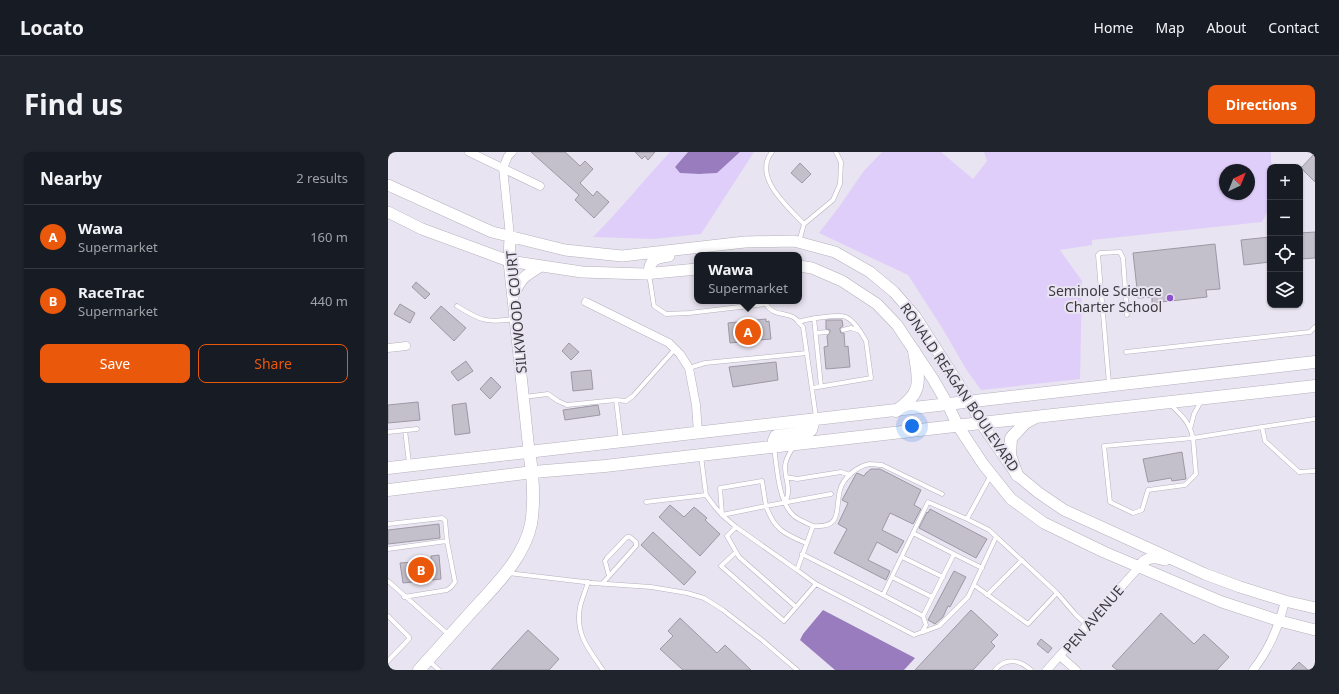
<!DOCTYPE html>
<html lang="en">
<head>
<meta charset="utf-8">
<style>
	:root { --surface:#171b24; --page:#20242c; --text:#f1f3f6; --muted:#9ea1a6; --line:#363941; --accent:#ea580c }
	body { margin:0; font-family:"Noto Sans",sans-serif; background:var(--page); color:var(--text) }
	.controls { position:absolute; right:12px; top:12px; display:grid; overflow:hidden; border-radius:8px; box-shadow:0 1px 3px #0004 }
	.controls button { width:36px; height:36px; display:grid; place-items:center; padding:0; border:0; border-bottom:1px solid var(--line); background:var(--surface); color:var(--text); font:20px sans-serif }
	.compass { position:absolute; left:831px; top:12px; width:36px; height:36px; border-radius:50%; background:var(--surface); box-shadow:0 1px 3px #0004; rotate:43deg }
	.you { position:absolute; left:524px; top:274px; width:14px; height:14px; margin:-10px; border:3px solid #fff; border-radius:50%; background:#1a73e8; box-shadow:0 0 0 6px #1a73e833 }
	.badge { display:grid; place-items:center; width:26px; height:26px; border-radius:50%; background:var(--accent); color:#fff; font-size:13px; font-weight:700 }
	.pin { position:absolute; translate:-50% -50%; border:2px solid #fff; box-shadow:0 1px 4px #0006 }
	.popup { position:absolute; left:306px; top:100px; width:108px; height:52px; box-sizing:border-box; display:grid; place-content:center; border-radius:8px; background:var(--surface); filter:drop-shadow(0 1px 3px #0005); font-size:13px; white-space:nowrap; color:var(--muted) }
	.popup b { font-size:15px; color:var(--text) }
	.popup::after { content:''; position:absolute; left:50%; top:100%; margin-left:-8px; border:8px solid transparent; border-top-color:var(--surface) }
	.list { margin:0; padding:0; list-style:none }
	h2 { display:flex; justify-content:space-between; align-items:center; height:52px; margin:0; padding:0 16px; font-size:17px }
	h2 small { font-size:13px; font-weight:400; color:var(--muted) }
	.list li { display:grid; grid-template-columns:26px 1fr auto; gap:12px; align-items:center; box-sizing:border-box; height:64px; padding:0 16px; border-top:1px solid var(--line) }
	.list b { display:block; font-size:15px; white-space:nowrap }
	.list p { margin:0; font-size:13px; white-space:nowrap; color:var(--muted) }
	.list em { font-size:13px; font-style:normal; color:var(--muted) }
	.actions { display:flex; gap:8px; padding:12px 16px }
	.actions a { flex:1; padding:9px 0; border:1px solid var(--accent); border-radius:8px; text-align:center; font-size:14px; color:var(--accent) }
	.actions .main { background:var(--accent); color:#fff }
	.icon { flex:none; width:22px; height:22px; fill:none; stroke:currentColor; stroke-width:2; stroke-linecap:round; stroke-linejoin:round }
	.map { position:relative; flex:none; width:927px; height:518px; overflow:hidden; border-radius:8px }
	header { display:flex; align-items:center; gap:24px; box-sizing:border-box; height:56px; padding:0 20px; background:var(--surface); border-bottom:1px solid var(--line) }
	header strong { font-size:19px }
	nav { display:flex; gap:22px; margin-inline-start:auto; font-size:14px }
	.intro { display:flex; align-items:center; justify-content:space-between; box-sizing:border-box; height:96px; padding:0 24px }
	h1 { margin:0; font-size:28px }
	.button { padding:10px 18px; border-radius:8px; background:var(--accent); color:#fff; font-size:14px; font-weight:700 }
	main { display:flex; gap:24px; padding:0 24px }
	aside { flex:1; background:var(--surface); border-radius:8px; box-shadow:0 1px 3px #0004 }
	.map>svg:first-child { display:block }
	.green { fill:#e0cefa; fill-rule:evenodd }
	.water { fill:#987cbd }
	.building { fill:#c3bfcb; stroke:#9d98a4 }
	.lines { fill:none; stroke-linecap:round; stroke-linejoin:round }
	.lane-casing { stroke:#b5b0bc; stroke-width:5 }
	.street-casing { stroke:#b5b0bc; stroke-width:9 }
	.secondary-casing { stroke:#b5b0bc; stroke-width:12 }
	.primary-casing { stroke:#b5b0bc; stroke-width:13 }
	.lane { stroke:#fff; stroke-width:4 }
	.street { stroke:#fff; stroke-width:8 }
	.secondary { stroke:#fff; stroke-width:11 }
	.primary { stroke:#fff; stroke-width:12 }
	.poi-dot { fill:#8b51c8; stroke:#e9e4f1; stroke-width:1.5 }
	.labels { text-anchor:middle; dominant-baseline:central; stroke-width:4; stroke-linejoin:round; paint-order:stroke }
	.poi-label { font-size:14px; fill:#3c3a3f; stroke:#e9e4f1; text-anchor:end }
	.street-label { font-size:14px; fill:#3c3a3f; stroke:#e9e4f1 }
</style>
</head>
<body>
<header>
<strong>Locato</strong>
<nav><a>Home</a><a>Map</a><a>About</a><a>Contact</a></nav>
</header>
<div class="intro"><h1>Find us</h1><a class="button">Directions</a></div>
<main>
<aside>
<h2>Nearby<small>2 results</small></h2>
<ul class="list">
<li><span class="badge">A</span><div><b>Wawa</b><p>Supermarket</p></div><em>160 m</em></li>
<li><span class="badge">B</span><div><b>RaceTrac</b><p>Supermarket</p></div><em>440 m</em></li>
</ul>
<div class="actions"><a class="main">Save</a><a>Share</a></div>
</aside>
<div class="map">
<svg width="927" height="518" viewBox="0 0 927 518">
	<rect width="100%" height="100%" fill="#e9e4f1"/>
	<path class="green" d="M282,0H300L287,15L292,21L311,22L329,21L352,0H366L313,82L265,87L205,85C232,58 256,28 282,0Z
		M494,0H553L585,27L599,9L596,0H883V9L885,15H882V55L874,70L704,88V93L672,98L694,129L692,227L593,238L578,217L553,174L520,123L431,81L451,55L475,20ZM837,18H861V42H837Z"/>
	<path class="water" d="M300,0H352L329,21L311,22L292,21L287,15Z
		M435,458L527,506L516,518H447L412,488L415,482Z"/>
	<path class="building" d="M143,0H177L192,14L197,9L205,17L192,31L205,44L209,39L221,50L206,66L187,48L191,43Z
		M247,0H267L260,8L257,4L254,7Z
		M927,1V30L913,16Z
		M412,11L423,22L414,31L403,21Z
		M927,80V106L912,107V81Z
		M882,85V110L856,113L853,88Z
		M827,92L832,137L818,138L819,145L764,151V145L750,146L745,101Z
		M28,130L42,142L37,147L24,135Z
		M12,152L27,161L22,171L6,162Z
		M53,154L78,176L66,189L42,166Z
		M378,167V170L381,169L383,187L371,188L370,190L361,191L360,189L342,191L340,171Z
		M438,168H454L455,174L452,176V178L453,181H456L457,195L460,194L462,215L438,217L436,195L440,194L439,184L442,180V178L438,177Z
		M181,191L191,200L183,208L174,199Z
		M78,209L85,219L70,229L63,220Z
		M388,210L390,228L345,235L341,215Z
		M203,218L205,237L185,239L183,220Z
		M103,225L113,235L102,247L92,237Z
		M30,250L32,268L0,271V253Z
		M78,251L82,281L67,283L64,253Z
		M210,253L212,263L177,268L175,258Z
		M794,300L798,327L784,329L783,326L760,330L755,307Z
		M483,317H492L533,338L526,353L533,357L525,372L502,361L494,378L516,389L509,401L489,390L480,408L502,419L498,428L446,401L459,377L450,372L460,351L454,348L468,322L469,321L476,324L478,321Z
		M282,353L296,365L306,355L319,366L317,368L332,382L312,404L271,365Z
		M542,357L599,387L588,406L531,376L539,360L540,361Z
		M51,372L52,386L0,392V378Z
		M265,380L308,420L296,433L253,393Z
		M51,403L53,427L15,431L12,411L43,409V404Z
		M566,419L578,425L562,455L560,454L555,465L547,472L540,468Z
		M583,458L610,483L603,490L607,494L585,518H527Z
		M773,461L806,492L816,482L841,505L829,518H729L724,514Z
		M292,466L329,501L337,493L363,518H295L272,497L285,484L280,479Z
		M140,478L171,507L161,518H103Z
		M653,487L664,496L660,501L649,492Z
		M911,510L920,518H903Z"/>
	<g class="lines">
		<g class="lane-casing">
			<path id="lane" d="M384,0C364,25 400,55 416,72
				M411,90L416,72L445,48L452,32L453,10L448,0
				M261,122L266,154L278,162L301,161L377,152
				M377,150C384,164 394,160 405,165C409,167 412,172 415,175L428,265
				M69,154C93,169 98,171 127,167
				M426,166L433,234
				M410,170C419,167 450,162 458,165C464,168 468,173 472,179
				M428,181L439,180
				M738,200L922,180L927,175
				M301,216L317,211L419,201
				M721,232L710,103L712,101L732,100L735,106L739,163
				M424,236L483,226L478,189L472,179L463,176L455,178
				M136,245L160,242L170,249L179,253L228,248L238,249L245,244L287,197
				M228,248L233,289
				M782,252C794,264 801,269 805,286L874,275
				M927,267L874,275L877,289L911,320L927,319
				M803,274L806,262L813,249
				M17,278L21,311
				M0,280L29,277
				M805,286L808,322L797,333L760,338L754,358L745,361L722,350L716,294Z
				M386,295C389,315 390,350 406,364C411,368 419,371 425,374L409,418L428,432L526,483L534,480L538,473L535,464L566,402L525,381L495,443L414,402
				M313,304L318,343L327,355L334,363L348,375L409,418
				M398,325L409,327L453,320L462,323
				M258,350L318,343
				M397,350C404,339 397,327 397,315C397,307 402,300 406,294
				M579,367L601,378L669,441L688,463L699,473
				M0,372L54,366L57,368L59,389
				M425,374C455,376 447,358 452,338C455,326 469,314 482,312C486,312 490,313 494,313L554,342
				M348,375L339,384L351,405L408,455
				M525,381L540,350L579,367L603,323
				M418,391C396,382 386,377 378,354L334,363L332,336L374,329L378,354L443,342
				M0,397L59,389L67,430L63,435L59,438L16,445
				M348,400L333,414L396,469L428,432
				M566,402L594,416
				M514,405L555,425
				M120,421L205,431L263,435L299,441L316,446L335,458L374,488L409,518
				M504,425L544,445
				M0,429L61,483
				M200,430C198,438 194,446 192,455C187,481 200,497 215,518
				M214,432L248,394V390L242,385H239L219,406L217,409L221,424
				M586,433L640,472L669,441
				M495,443L535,464
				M599,443L634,408
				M0,464L21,485V487L0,509
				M535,480L551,474L580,445L608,385
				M40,508L51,518
				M607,518C618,505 632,508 643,518"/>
		</g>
		<g class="street-casing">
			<path id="street" d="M81,0L152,34
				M122,84L115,16L120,4L124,0
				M198,150L281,191L292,202L301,216L308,253L310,281
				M0,196L18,194
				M672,504L688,518
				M659,518L751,415
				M865,518C881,498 891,474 897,449"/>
		</g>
		<g class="secondary-casing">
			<path id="secondary" d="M0,33L104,80L177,98L234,104L357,90L406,89L447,100L482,120L506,140L527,164L582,250L593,271L629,323L651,341L676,358L817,422L852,435L897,449L927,456
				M0,60L34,77L121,109L194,120L256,122L309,117
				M122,84L121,109L141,299
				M411,114L424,116L454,129L489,152L509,173L545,227L560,253L570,274L595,312L623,347L656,371L716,400L834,450L892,469L927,478
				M261,122C261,107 268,106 281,104
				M125,144C133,126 136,124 153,114
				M751,415C758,405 765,404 777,408"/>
		</g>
		<g class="primary-casing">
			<path id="primary" d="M508,259C536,240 531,229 526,199
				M386,295V288L388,284L420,280L423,278L426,268
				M0,316L927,210
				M629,323L622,303L623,286L637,271L646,266
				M0,338L145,320L217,314L593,271L927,234
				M31,518C49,498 66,479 84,459C107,434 136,406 143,372C147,348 145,323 141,299"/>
		</g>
		<use href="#lane" class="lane"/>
		<use href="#street" class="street"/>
		<use href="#secondary" class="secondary"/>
		<use href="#primary" class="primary"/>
	</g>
	<circle class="poi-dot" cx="782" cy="146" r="4"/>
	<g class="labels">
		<g class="poi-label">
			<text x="774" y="138">Seminole Science<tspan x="774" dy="16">Charter School</tspan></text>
		</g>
		<g class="street-label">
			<text transform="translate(128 160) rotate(-95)">SILKWOOD COURT</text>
			<text transform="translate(572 235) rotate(56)">RONALD REAGAN BOULEVARD</text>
			<text transform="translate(705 467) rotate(-49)">PEN AVENUE</text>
		</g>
	</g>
</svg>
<div class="controls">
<button>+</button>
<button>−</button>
<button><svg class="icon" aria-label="locate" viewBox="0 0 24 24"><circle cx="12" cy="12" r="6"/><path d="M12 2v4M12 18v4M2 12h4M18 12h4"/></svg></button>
<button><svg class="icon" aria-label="layers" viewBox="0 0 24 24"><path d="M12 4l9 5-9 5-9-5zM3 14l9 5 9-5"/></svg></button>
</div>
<svg class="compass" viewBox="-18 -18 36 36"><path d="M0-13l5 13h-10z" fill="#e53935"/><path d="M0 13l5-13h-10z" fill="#9ea1a6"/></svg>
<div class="you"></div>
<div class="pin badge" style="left:360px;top:180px">A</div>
<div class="popup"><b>Wawa</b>Supermarket</div>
<div class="pin badge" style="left:33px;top:418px">B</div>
</div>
</main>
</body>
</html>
